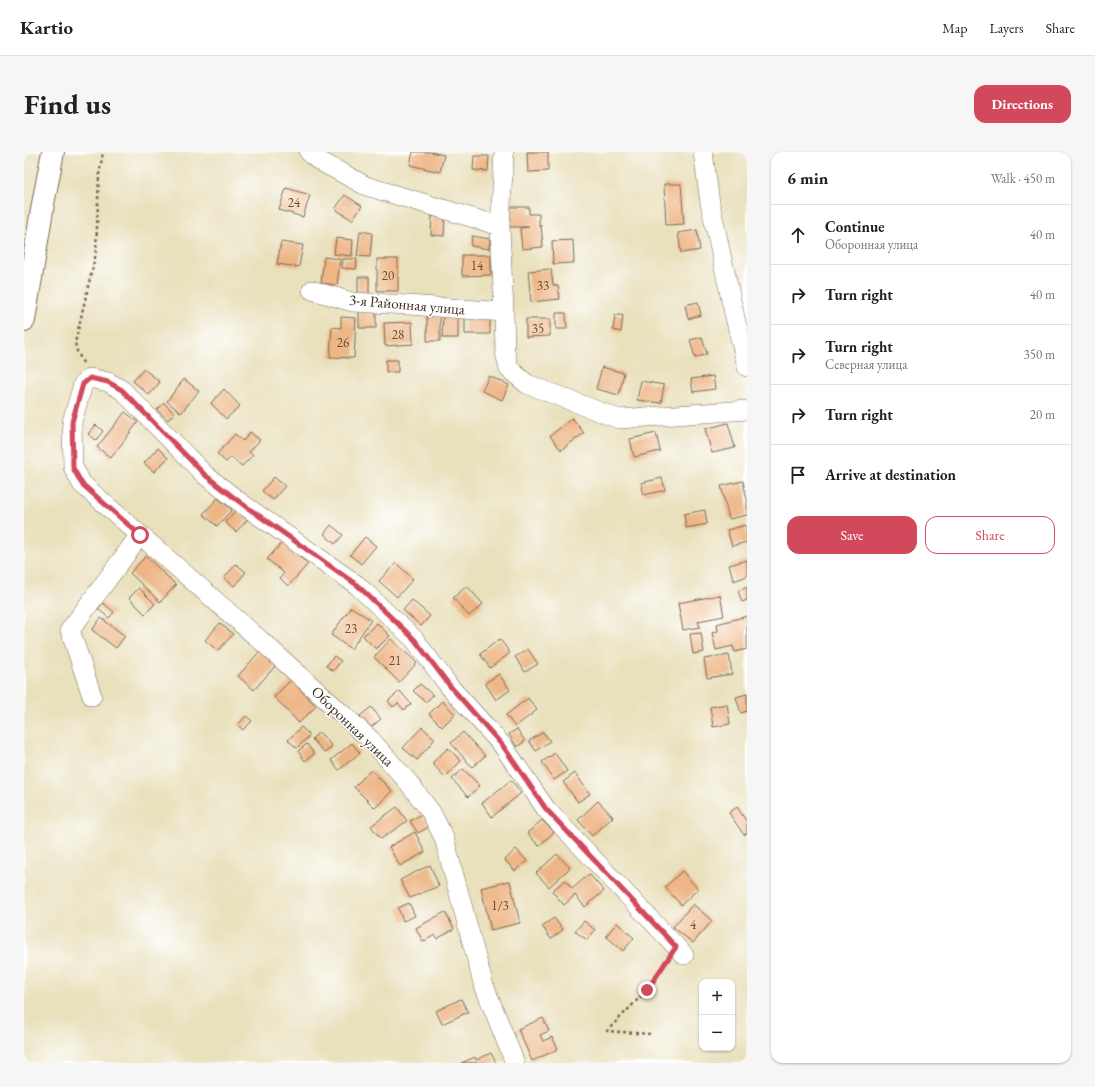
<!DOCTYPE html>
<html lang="en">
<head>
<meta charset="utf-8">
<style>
	:root { --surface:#fff; --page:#f6f6f6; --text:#202124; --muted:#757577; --line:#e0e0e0; --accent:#d1495b }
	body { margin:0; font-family:"EB Garamond",serif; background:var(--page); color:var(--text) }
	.controls { position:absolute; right:12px; bottom:12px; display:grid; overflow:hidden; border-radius:8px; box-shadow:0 1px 3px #0004 }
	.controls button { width:36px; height:36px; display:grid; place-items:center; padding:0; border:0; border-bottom:1px solid var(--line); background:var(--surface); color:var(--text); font:20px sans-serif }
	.stop { position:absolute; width:12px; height:12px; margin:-9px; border:3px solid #d1495b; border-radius:50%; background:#fff }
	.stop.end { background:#d1495b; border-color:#fff; box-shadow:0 1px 4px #0008 }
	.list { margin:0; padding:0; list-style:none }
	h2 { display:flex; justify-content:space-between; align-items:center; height:52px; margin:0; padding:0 16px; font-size:17px }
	h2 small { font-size:13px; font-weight:400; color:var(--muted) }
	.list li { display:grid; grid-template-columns:26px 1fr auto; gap:12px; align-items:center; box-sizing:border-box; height:60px; padding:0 16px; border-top:1px solid var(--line) }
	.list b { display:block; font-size:15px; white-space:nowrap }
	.list p { margin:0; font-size:13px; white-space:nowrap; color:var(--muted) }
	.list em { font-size:13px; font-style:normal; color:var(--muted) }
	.actions { display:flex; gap:8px; padding:12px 16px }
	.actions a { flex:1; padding:9px 0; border:1px solid var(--accent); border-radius:12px; text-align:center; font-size:14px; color:var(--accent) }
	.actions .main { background:var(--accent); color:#fff }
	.icon { flex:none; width:22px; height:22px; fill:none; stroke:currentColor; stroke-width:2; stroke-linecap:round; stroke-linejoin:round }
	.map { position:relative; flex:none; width:723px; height:911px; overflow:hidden; border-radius:12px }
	header { display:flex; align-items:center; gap:24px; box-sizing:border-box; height:56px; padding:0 20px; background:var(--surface); border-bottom:1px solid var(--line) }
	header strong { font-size:19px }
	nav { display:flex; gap:22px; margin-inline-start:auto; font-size:14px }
	.intro { display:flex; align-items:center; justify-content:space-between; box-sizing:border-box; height:96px; padding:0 24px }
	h1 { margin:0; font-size:28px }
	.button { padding:10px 18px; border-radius:12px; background:var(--accent); color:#fff; font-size:14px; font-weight:700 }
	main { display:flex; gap:24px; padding:0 24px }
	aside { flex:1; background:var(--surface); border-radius:12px; box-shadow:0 1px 3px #0004 }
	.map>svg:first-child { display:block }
	.building { fill:#eeb686 }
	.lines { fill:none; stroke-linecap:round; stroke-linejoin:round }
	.minor-casing { stroke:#786a55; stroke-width:20 }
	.major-casing { stroke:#786a55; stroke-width:24 }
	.path { stroke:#786a55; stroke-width:2.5; stroke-dasharray:3 3; stroke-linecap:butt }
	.minor { stroke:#fff; stroke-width:19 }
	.major { stroke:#fff; stroke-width:22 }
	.route { stroke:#d1495b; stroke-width:5 }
	.labels { text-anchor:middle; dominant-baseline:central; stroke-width:3; stroke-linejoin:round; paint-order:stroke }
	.number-label { font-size:13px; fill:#684d38 }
	.street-label { font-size:15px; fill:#3b2a1e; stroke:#fff }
</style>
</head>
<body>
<header>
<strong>Kartio</strong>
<nav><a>Map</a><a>Layers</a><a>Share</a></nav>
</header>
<div class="intro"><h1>Find us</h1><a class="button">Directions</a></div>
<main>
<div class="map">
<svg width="723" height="911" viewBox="0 0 723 911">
	<rect width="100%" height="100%" fill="#fff"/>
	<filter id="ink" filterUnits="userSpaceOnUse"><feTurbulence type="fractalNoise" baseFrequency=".025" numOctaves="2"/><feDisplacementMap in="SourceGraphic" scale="8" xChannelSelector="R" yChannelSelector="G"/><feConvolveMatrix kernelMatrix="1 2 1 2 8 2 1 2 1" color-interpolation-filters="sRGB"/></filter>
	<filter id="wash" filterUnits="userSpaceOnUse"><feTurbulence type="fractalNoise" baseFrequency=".012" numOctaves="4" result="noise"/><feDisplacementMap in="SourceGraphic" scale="16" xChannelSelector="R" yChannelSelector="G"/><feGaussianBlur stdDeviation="0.9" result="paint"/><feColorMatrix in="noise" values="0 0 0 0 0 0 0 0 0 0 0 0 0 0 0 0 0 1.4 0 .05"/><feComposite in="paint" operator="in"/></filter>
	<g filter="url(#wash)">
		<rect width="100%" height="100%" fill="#e9e0bc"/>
		<g id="blocks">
			<path class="building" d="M389,0H406L420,3L416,20L386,13Z
				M503,0H524V19L504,20Z
				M450,4H465L464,19L449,18Z
				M640,32H657L660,72L642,73Z
				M262,36L286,43L279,65L255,58Z
				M321,43L338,54L328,68L311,57Z
				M485,55H505V62H515V75L517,73L519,95L498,97L496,76L505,75H484Z
				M408,64L421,65L420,84L407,83Z
				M673,78L676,98L657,101L654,81Z
				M336,79L348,81L346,105L333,104Z
				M448,84L466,87L465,97L447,94Z
				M312,86L329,88L328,104L310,102Z
				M549,88L550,111L529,112L528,89Z
				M257,90L279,93L275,115L253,112Z
				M438,103H467V123L438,124Z
				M300,105L316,107L313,133L297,131Z
				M319,107H333L332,117L318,116Z
				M353,107H374V139H353Z
				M527,117L529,133L534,134L536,147L507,150L504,119Z
				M334,125H345V142H334Z
				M674,150L677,163L664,167L661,153Z
				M335,158H352V176H335Z
				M532,161H542L543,177H532Z
				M591,163H599L597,180L589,178Z
				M403,164H416V189H403Z
				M419,164H434V186H418Z
				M317,165L332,166L330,206L306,205L308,175L317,176Z
				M441,166L466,167V182H441Z
				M502,167H526V184L502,185Z
				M388,170L389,192L361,194L360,171Z
				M678,185L683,202L671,206L666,188Z
				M362,208H374V220H362Z
				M578,215L600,221L595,243L572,237Z
				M120,217L136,230L125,243L109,229Z
				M465,224L485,233L478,248L458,239Z
				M689,224L691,237L669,240L667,227Z
				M160,227L175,239L157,261L143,249Z
				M617,229L640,233L637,251L613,248Z
				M200,237L216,254L202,267L187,251Z
				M140,251L150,261L144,268L133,258Z
				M101,260L114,270L87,306L73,295Z
				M548,266L560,281L537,298L526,284Z
				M704,271L711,296L688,301L681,277Z
				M72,273L79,279L72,288L64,282Z
				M226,280L236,288L225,300L229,303L218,314L207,305L202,310L193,302L211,282L219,289Z
				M632,281L636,299L610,305L606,287Z
				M134,296L144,306L130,320L120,311Z
				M250,325L261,334L249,348L238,339Z
				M638,326L641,338L620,343L617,331Z
				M719,329L723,348V363L705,367L697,334Z
				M194,346L208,358L193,374L179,362Z
				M212,358L223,368L212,380L201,370Z
				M681,358L683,372L662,376L660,362Z
				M307,373L319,383L311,392L300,382Z
				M722,373L723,390L708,394L703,378Z
				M341,385L352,394L337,412L326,403Z
				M259,390L284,412L264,434L256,426L260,421L243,407Z
				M122,404L152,433L136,450L106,421Z
				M723,408V424L710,429L705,413Z
				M372,411L389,427L373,445L355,429Z
				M212,412L222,420L210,434L200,426Z
				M443,434L459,452L445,464L429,446Z
				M723,435V448L718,450L714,439Z
				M115,436L131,452L121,462L105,446Z
				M696,443L700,464L674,469L676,475L659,478L654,451Z
				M388,448L406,464L397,474L379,458Z
				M79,451L90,460L85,466L74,457Z
				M327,455L347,468L327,497L307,483Z
				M723,464V497L711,500L709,494L692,498L688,481L694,479L693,472Z
				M77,466L101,484L92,496L68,478Z
				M196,471L209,482L194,499L181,488Z
				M353,471L366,484L352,497L339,484Z
				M677,481L680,500L669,502L666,482Z
				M367,487L393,511L375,530L350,505Z
				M476,487L486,501L466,516L456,502Z
				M504,497L514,512L501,520L491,505Z
				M236,499L252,513L230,538L214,524Z
				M705,503L708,522L683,526L680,507Z
				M310,504L317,509L309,519L302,514Z
				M475,522L486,538L472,548L461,531Z
				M267,528L292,554L275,571L250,545Z
				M396,532L409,543L402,550L389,539Z
				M376,539L387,552L380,558L374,551L369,555L364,549Z
				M723,542V559L717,561L712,545Z
				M504,546L513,558L491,575L482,563Z
				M418,549L431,562L418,575L405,562Z
				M703,552L706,572L689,575L686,555Z
				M347,555L357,567L346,576L336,564Z
				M222,564L228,569L219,578L214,573Z
				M277,575L286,583L273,596L264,588Z
				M398,575L411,587L393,608L379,596Z
				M493,577L501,589L493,595L485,582Z
				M295,580L308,594L301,601L288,587Z
				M439,580L461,604L448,615L427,591Z
				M519,580L526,589L512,599L505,589Z
				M328,591L336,601L315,618L307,608Z
				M283,592L290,602L281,609L274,599Z
				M424,596L437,609L421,625L408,611Z
				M531,601L543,619L530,628L518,610Z
				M439,617L456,634L444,645L428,627Z
				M347,618L368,639L351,656L330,635Z
				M551,621L566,642L554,650L539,630Z
				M487,628L497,641L468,665L458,651Z
				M574,649L589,665L568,684L554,668Z
				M373,655L383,669L357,687L347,674Z
				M713,655L723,670V681L720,683L705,661Z
				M398,662L406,674L394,681L386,669Z
				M518,668L530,680L515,694L503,681Z
				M391,680L401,700L376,714L365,695Z
				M492,697L503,709L491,719L481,708Z
				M533,702L546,716L525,735L512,721Z
				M406,713L415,734L386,746L376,728Z
				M658,719L674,737L657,753L641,735Z
				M565,722L580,739L561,755L551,743L540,753L528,739L541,728L548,737Z
				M486,729L496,771L467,778L457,736Z
				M385,751L391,764L379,769L374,756Z
				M669,752L688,769L669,791L649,775Z
				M421,760L430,777L413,787L411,783L399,790L392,776Z
				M530,766L539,778L527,787L518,774Z
				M560,769L571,778L563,788L551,779Z
				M593,771L610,786L599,799L582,784Z
				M437,847L444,860L418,872L412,859Z
				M519,866L525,879L516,883L519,889L528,885L534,897L508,909L494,877Z
				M467,901L472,911H437L451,905L452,908Z"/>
		</g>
	</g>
	<g filter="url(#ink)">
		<use href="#blocks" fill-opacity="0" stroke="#786a55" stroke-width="1"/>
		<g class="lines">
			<g class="minor-casing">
				<path id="minor" d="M285,0L294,8L342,34L476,74
					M480,0L476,74L480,160L481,200L485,217L503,232L595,267L723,258
					M679,0L686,51L709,157L723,215
					M288,138L328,150L384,153L480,160
					M68,544L46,478L116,383
					M491,911L459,831L420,686L407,660L384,630L347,588L243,494L58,332L49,315L48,270L59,232L66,226L84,230L98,238L181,323L217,351L333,433L390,487L425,534L479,594L522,657L660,803"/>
			</g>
			<g class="major-casing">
				<path id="major" d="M0,168L19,52L29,0"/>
			</g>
			<path class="path" d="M59,211L53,199L51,191L72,101L75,23L79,0
				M626,882L583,879L623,838L643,808"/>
			<use href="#minor" class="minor"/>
			<use href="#major" class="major"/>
		</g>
	</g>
	<g class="lines" filter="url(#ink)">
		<path class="route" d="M116,383L58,332L49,316L48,270L59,232L66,226L84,230L98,238L181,323L217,351L333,433L390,487L426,534L479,594L522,657L652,795L623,838"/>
	</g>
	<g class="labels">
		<g class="number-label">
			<text x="270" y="50">24</text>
			<text x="453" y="113">14</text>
			<text x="364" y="123">20</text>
			<text x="519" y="133">33</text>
			<text x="514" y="176">35</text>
			<text x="374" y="182">28</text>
			<text x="319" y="190">26</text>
			<text x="327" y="476">23</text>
			<text x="371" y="508">21</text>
			<text x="476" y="753">1/3</text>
			<text x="669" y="772">4</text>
		</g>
		<g class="street-label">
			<text transform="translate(383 152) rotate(5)">3-я Районная улица</text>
			<text transform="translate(329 574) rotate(44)">Оборонная улица</text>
		</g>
	</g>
</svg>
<div class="controls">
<button>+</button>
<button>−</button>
</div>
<div class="stop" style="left:116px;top:383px"></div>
<div class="stop end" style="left:623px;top:838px"></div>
</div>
<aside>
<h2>6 min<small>Walk · 450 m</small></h2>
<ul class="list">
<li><svg class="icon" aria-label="ahead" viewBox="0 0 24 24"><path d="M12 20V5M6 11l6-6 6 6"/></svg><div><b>Continue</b><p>Оборонная улица</p></div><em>40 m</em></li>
<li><svg class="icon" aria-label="right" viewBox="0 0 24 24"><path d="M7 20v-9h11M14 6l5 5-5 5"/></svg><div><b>Turn right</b></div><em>40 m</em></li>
<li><svg class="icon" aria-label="right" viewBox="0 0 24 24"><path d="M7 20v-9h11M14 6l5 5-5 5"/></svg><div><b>Turn right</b><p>Северная улица</p></div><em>350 m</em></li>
<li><svg class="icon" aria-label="right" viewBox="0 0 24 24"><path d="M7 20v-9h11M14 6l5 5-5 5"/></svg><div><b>Turn right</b></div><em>20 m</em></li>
<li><svg class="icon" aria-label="arrive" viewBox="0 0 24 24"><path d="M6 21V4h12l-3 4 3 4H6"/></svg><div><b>Arrive at destination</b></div></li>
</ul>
<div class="actions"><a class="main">Save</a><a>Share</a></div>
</aside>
</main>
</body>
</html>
